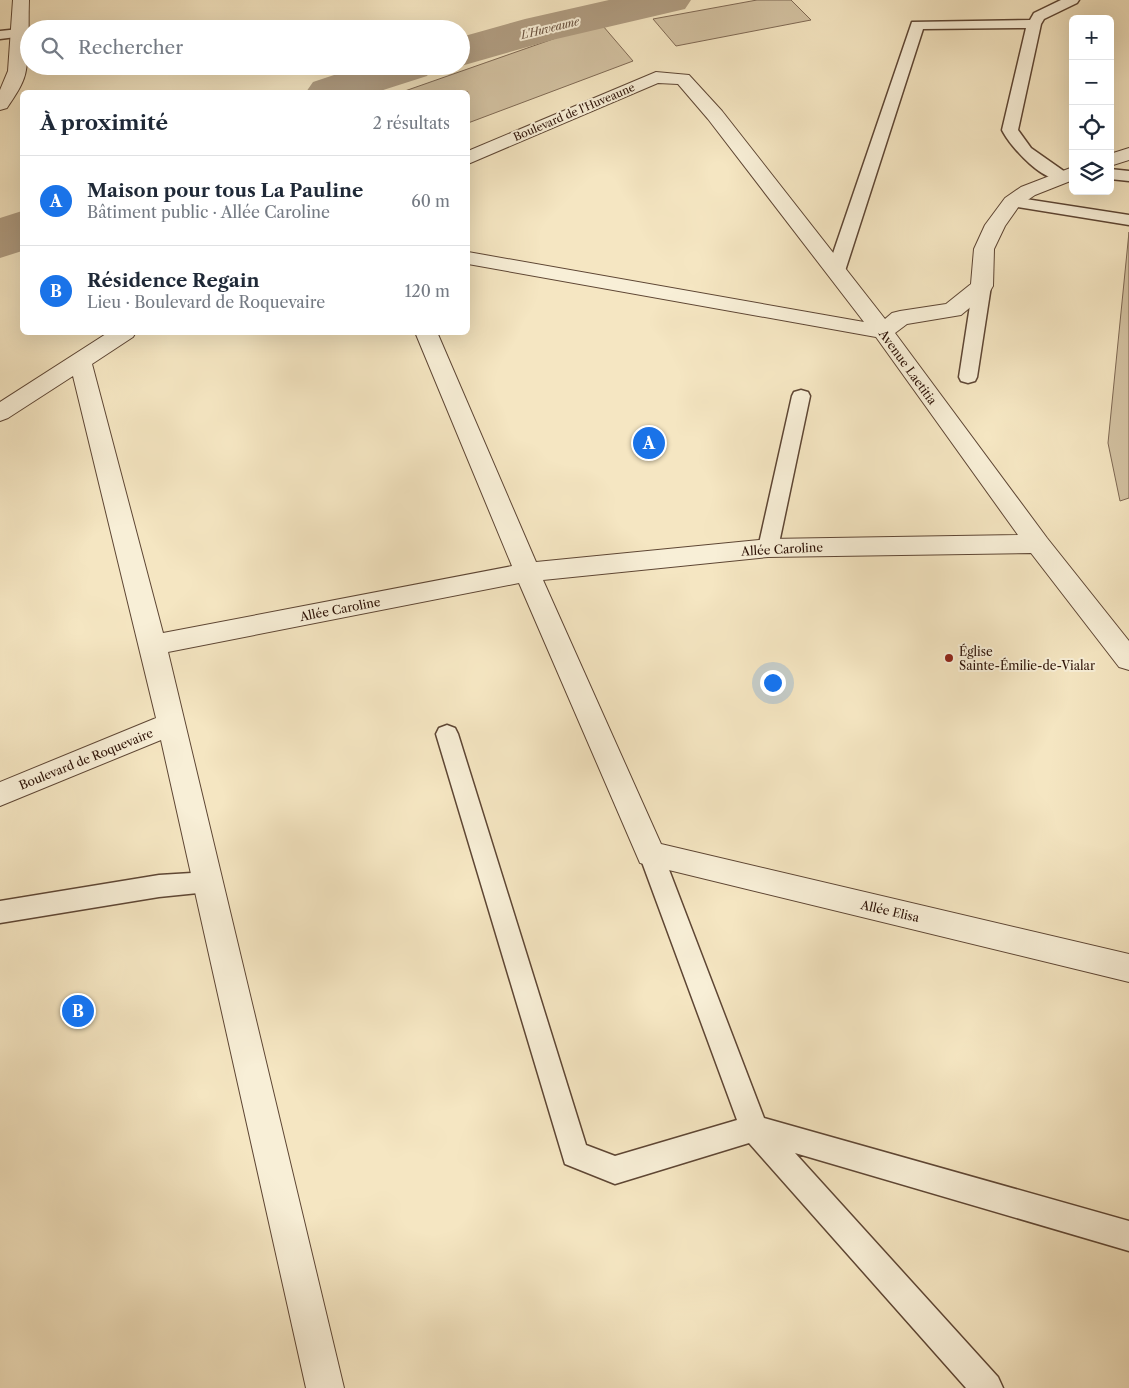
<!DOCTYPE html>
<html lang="fr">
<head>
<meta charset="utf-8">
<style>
	:root { --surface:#fff; --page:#f2f2f3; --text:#1f2937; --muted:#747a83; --line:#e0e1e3; --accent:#1a73e8 }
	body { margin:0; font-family:"Libre Caslon Text",serif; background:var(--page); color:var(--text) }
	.controls { position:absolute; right:15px; top:15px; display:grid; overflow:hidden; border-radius:8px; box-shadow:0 5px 20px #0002 }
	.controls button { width:45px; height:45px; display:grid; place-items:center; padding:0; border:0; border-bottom:1px solid var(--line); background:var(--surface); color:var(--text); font:25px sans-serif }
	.you { position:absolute; left:772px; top:682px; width:18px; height:18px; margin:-12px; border:4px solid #fff; border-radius:50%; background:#1a73e8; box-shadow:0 0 0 8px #1a73e833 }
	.badge { display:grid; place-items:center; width:32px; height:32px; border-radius:50%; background:var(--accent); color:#fff; font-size:16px; font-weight:700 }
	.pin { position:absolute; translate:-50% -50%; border:2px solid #fff; box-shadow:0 1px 5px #0006 }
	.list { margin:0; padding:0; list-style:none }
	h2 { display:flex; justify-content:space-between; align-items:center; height:65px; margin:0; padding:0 20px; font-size:21px }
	h2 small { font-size:16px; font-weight:400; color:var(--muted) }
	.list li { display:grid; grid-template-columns:32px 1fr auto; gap:15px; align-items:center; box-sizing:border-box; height:90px; padding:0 20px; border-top:1px solid var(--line) }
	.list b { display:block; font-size:19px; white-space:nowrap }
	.list p { margin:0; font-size:16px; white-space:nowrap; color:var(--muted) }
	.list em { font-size:16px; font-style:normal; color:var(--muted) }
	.icon { flex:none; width:28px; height:28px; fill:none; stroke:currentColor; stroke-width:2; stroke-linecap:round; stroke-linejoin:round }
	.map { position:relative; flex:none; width:1129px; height:1388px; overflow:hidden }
	.search { position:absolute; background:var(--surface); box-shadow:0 5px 20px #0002; left:20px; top:20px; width:450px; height:55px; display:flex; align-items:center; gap:12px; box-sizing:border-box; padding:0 18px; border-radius:28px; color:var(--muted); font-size:19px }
	.panel { position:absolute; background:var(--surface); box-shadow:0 5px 20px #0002; left:20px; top:90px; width:450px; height:245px; border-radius:8px }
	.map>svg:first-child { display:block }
	.green { fill:#d3c2a2; stroke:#7f6954 }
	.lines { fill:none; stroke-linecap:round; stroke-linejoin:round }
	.river { fill:#b09d82; fill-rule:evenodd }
	.service-casing { stroke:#5e4634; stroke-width:3 }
	.minor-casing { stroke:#5e4634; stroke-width:2 }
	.service { fill:#f8efd7; fill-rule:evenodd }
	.minor { fill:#f8efd7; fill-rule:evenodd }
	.poi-dot { fill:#8f2418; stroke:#f8efd7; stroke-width:2 }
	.labels { text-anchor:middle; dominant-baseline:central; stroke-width:4; stroke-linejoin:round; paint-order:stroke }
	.far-water-label { font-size:11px; font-style:italic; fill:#674f3d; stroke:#f8efd7 }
	.far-street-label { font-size:11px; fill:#2b1005; stroke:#f8efd7 }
	.street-label { font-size:12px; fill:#2b1005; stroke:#f8efd7 }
	.poi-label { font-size:12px; fill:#2b1005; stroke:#f8efd7; text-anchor:start }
</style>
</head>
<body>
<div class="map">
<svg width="1129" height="1388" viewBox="0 0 1129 1388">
	<rect width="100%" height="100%" fill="#f5e6c2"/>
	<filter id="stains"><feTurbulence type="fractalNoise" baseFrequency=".004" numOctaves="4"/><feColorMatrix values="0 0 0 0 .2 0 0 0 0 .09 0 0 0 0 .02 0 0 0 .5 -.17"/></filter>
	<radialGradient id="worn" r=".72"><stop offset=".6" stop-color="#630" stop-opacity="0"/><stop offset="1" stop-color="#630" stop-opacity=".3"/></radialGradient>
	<path class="green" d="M757,0H791L811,20L676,46L653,19Z
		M603,26L633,61L468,123V92H402L573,32Z
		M1129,232V498L1120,501L1108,443Z"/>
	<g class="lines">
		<path class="river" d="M609,0H691L685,9L552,40L461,66V37L525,19Z
			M361,66H434L427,76L377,92H306L313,82Z
			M22,211V251L0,258V218Z"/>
		<g class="service-casing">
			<path id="service" d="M1061,0H1079L1077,3L1044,19L1041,24L1018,130L1031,148L1068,174L1070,177L1068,180C1046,186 1011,148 1002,130L1026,28L923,29L845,271L842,275L836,276L830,275L827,271L912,22L1030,20L1034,13Z
				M19,29L24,30L26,33L24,36L0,39V31Z
				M1110,169L1129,171V181L1110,179Z
				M1012,197L1129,215V225L1006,205L1004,202L1006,199Z
				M982,281L988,282L991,286L977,377L975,381L968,383L961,381L959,377L973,286L976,282Z
				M801,390L808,392L810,396L778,548L775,553L768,555L761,553L758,548L792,396L794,392Z
				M447,725L455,728L458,734L586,1145L615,1156L737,1120L639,854L642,847L651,844L660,847L663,854L764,1118L1129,1221V1251L795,1153L998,1377L1003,1388H966L749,1143L615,1184L565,1164L436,734L439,728Z
				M208,872L217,875L220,882L217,889L208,892L159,897L0,923V901L159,875Z"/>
		</g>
		<g class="minor-casing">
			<path id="minor" d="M13,0H29C28,23 30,48 26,70C24,84 14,97 7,108L0,110V90L8,71Z
				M656,72L689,75L722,111L885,319L892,313L900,311L946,304L971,284L974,249L985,225L1005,198L1021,187L1073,167V180L1035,195L1019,206L1005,226L994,249L993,286L990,291L961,315L907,324L895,333L1047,538L1129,641V670L1119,667L1031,553L768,557L543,580L661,844L1129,954V982L640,863L519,583L168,652L344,1388H306L161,740L0,806V782L156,718L73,376L8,418L0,421V402L109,332H136L133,337L92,364L163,633L512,566L415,332H437L536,562L768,539L1018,535L876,337L468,264V252L864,322L708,119L678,84L658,83L468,164V151Z
				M1129,148V160L1110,166V154Z"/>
		</g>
		<use href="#service" class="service"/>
		<use href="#minor" class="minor"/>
	</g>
	<circle class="poi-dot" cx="949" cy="658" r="5"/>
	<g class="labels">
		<g class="far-water-label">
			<text transform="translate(550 28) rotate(-14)">L'Huveaune</text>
		</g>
		<g class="far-street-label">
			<text transform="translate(574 112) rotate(-23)">Boulevard de l'Huveaune</text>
		</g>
		<g class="street-label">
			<text transform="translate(908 367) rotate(54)">Avenue Laetitia</text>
			<text transform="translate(782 549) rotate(-3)">Allée Caroline</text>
			<text transform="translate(340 609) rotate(-11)">Allée Caroline</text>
			<text transform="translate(86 759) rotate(-22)">Boulevard de Roquevaire</text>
			<text transform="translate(890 911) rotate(13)">Allée Elisa</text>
		</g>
		<g class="poi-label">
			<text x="959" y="651">Église<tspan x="959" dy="14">Sainte-Émilie-de-Vialar</tspan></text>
		</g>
	</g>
	<rect width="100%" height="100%" filter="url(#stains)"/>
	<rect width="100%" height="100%" fill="url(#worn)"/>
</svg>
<div class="controls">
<button>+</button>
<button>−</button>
<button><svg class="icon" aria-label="locate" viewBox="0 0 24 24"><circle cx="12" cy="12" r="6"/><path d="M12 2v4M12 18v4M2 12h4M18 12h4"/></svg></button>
<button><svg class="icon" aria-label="layers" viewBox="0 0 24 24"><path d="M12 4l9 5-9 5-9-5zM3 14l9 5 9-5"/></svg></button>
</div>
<div class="you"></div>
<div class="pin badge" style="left:649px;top:443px">A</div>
<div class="pin badge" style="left:78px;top:1011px">B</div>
<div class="search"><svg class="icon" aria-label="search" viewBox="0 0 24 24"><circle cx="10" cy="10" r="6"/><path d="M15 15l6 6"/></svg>Rechercher</div>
<section class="panel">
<h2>À proximité<small>2 résultats</small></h2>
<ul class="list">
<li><span class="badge">A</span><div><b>Maison pour tous La Pauline</b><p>Bâtiment public · Allée Caroline</p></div><em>60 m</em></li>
<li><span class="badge">B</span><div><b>Résidence Regain</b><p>Lieu · Boulevard de Roquevaire</p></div><em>120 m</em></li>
</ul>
</section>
</div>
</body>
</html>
